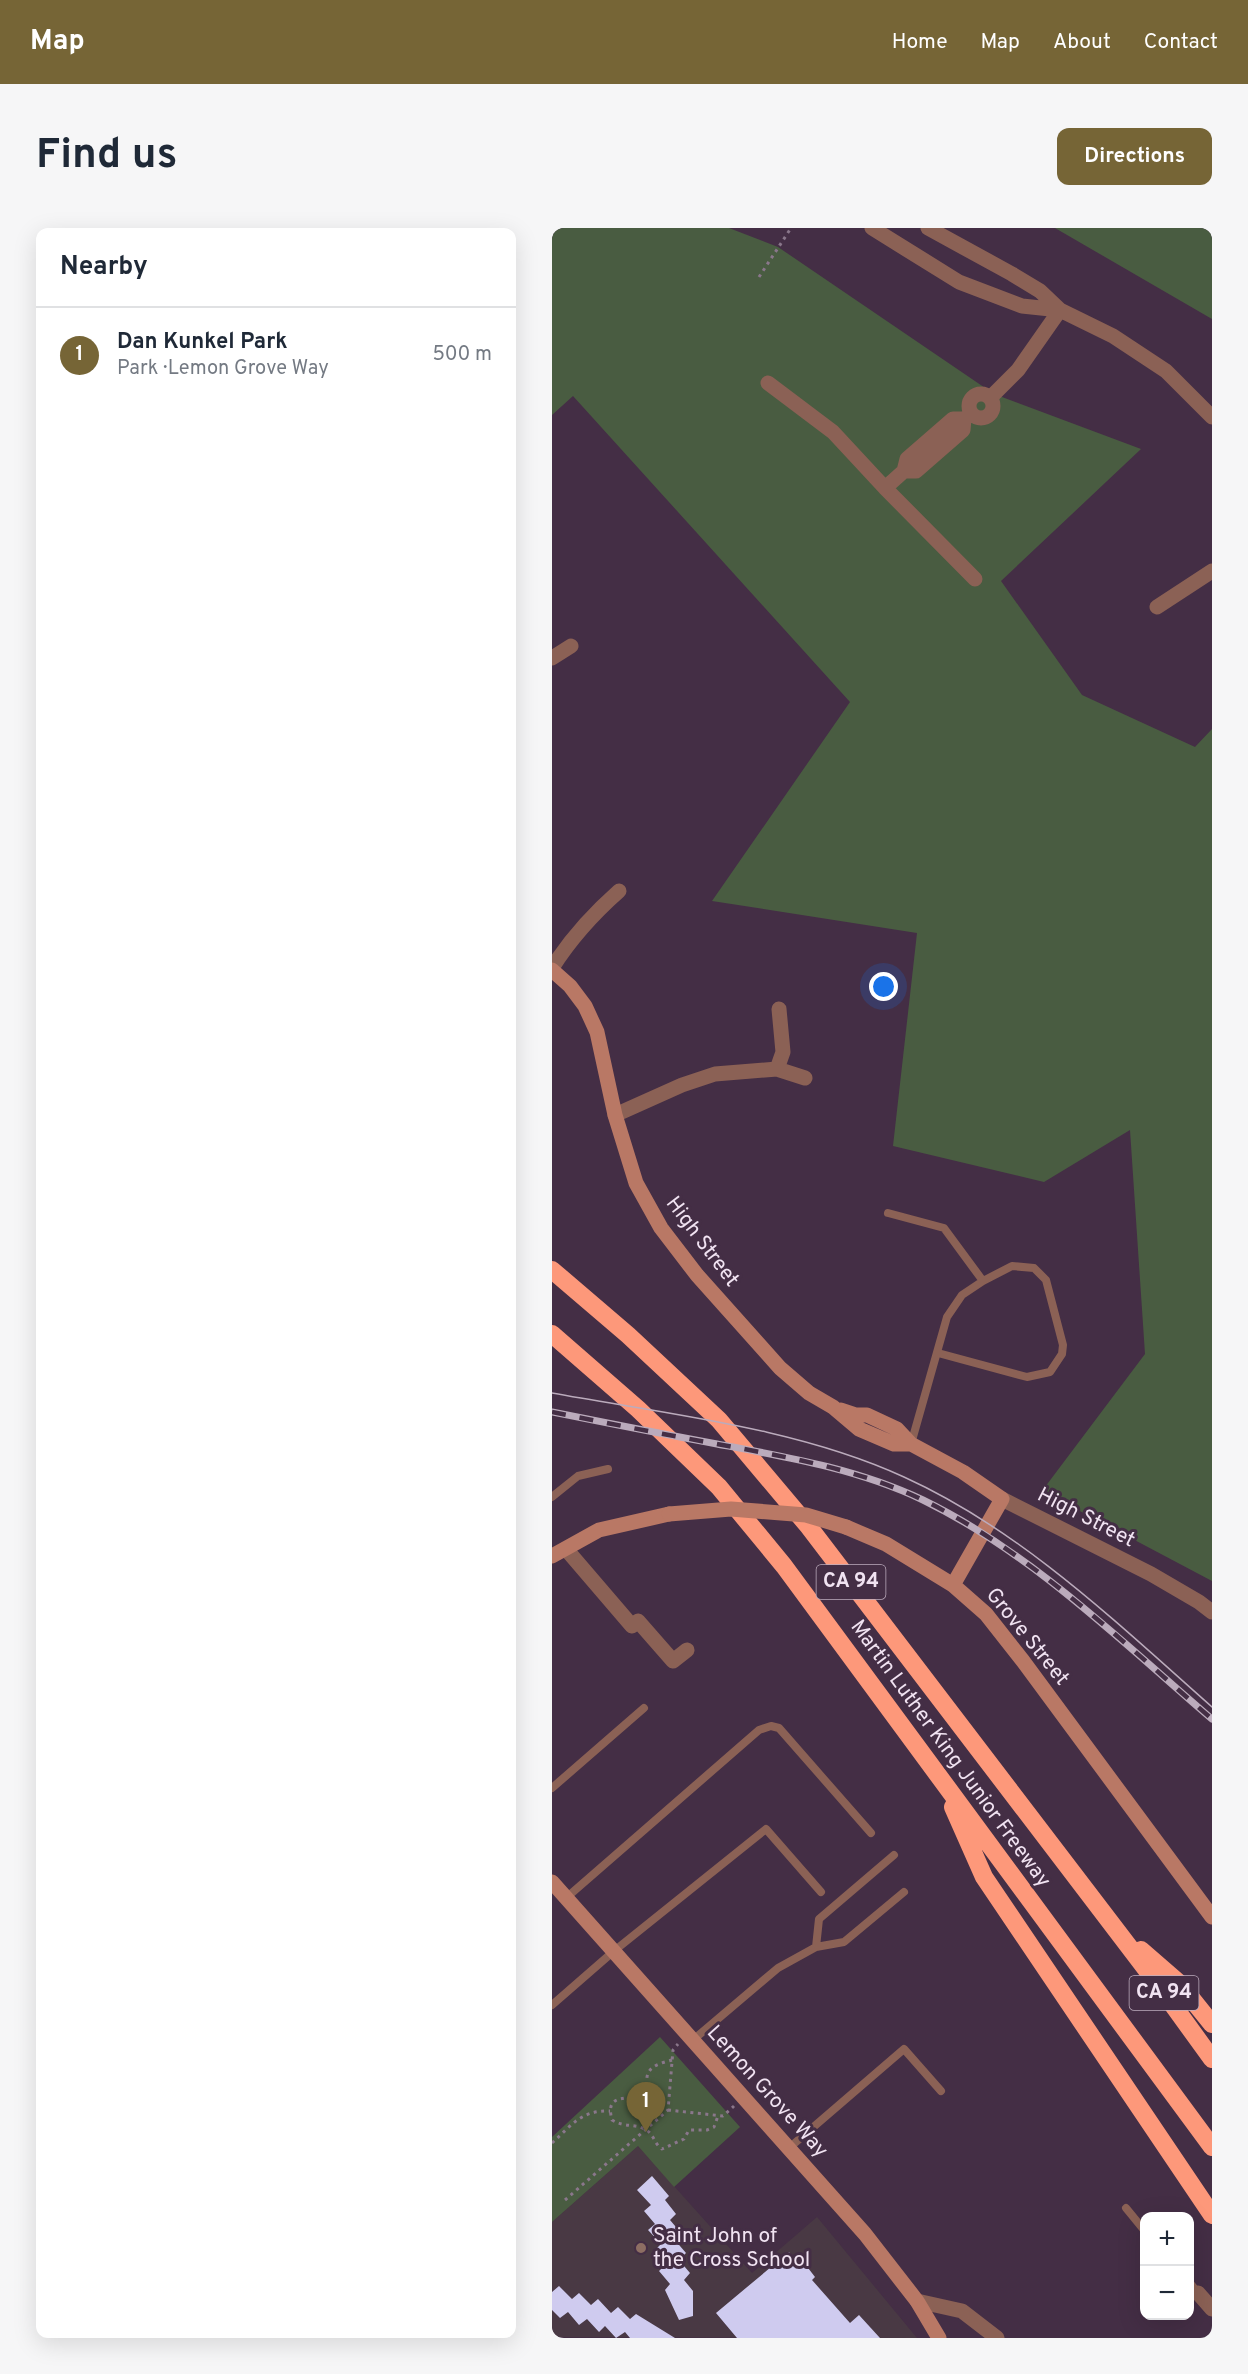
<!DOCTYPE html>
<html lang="en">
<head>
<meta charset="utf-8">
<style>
	:root { --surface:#fff; --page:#f6f6f7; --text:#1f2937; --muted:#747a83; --line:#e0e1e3; --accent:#766536 }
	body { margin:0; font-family:Overpass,sans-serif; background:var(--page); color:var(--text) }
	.controls { position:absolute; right:18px; bottom:18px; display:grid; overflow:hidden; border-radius:12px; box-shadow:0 6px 24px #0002 }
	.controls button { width:54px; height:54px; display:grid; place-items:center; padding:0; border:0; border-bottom:2px solid var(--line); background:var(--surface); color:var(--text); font:30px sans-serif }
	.you { position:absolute; left:332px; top:759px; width:21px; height:21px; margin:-15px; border:4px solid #fff; border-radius:50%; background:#1a73e8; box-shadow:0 0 0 9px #1a73e833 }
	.badge { display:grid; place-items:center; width:39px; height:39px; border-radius:50%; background:var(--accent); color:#fff; font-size:20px; font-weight:700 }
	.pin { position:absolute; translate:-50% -50px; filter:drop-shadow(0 2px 3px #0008) }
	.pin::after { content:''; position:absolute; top:32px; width:21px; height:18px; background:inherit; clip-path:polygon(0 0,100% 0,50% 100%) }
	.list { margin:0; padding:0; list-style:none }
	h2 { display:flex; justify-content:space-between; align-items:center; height:78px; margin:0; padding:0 24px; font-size:26px }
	h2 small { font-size:20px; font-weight:400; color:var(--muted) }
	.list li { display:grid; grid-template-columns:39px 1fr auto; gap:18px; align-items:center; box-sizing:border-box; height:96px; padding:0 24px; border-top:2px solid var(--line) }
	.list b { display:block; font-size:22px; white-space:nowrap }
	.list p { margin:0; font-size:20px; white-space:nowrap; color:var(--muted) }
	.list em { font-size:20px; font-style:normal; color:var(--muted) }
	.map { position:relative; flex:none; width:660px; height:2110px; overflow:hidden; border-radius:12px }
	header { display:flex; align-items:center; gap:36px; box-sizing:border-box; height:84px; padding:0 30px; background:var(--accent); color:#fff }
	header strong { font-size:28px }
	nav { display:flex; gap:33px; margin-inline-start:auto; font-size:21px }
	.intro { display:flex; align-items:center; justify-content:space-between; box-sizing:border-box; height:144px; padding:0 36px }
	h1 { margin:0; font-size:42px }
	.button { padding:15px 27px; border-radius:12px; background:var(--accent); color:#fff; font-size:21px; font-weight:700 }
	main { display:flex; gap:36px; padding:0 36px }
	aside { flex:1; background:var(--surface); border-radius:12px; box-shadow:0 6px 24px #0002 }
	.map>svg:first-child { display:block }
	.education { fill:#493944 }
	.green { fill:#495c41 }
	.building { fill:#cfcbef }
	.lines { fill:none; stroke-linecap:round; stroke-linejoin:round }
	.path { stroke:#8a778b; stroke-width:3; stroke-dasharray:3 4.5; stroke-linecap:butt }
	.service { stroke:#8b6155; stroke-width:8 }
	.minor { stroke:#8b6155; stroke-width:15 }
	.tertiary { stroke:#8b6155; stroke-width:15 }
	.secondary { stroke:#b97865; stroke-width:15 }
	.motorway { stroke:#fd987a; stroke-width:18 }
	.tram { stroke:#bbabbc; stroke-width:1.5 }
	.rail-casing { stroke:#bbabbc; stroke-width:7 }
	.rail { stroke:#442e45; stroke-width:4.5; stroke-dasharray:14; stroke-linecap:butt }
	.secondary-bridge { stroke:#b97865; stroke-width:15 }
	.education-dot { fill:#8d6e63; stroke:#442e45; stroke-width:2 }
	.labels { text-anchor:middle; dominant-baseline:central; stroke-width:6; stroke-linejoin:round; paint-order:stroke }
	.shield { fill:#442e45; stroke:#bdadbe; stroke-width:1.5 }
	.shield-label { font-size:20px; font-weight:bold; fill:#f1e3f2 }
	.street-label { font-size:21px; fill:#f1e3f2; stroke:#442e45 }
	.poi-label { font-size:21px; fill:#f1e3f2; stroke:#442e45; text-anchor:start }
</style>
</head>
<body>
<header>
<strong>Map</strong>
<nav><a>Home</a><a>Map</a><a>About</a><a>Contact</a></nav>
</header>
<div class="intro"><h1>Find us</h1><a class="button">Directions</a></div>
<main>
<aside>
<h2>Nearby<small></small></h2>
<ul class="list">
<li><span class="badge">1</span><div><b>Dan Kunkel Park</b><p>Park · Lemon Grove Way</p></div><em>500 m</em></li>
</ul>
</aside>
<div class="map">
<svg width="660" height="2110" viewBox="0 0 660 2110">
	<rect width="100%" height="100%" fill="#442e45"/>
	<path class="education" d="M86,1918L200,2045L265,1989L365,2110L0,2109V1994Z"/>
	<path class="green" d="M0,0H177L226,19L442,166L589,221L449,353L530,467L643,519L660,501V1353L490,1263L593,1126L578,902L492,954L341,918L365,705L160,673L298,474L21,168L0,187Z
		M503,0H660V91Z
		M108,1809L188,1899L122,1959L86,1918L0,1994V1909Z"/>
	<path class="building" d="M100,1948L117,1968L113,1972L124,1986L118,1992L129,2005L122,2011L134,2025L127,2032L138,2045L132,2052L141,2063V2088L127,2092L113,2062L118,2056L107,2043L113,2037L102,2023L109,2016L96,2002L103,1996L92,1983L99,1977L85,1962Z
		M237,2024L250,2039L253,2036L263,2049L260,2052L298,2095L307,2087L328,2110H185L164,2085Z
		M7,2058L20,2071L27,2065L39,2077L46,2071L59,2085L66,2079L78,2091L84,2086L123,2110H78L73,2104L64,2110L53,2098L47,2104L35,2091L27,2097L16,2084L8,2090L0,2082V2064Z"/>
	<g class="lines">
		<path class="path" d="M207,49L239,0
			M120,1832C110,1835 97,1837 95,1849C95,1854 94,1859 91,1863C78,1876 52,1862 60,1892C73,1900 83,1895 94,1902C102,1906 102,1916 110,1921L132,1911L137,1902H155L162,1899L166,1888
			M116,1882L171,1888L182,1878
			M0,1915C20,1897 29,1882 58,1883
			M13,1972L116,1882L121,1822L126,1816"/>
		<path class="service" d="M336,985L392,1000L431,1053
			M359,1216L395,1089L410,1067L431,1053L460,1038L482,1040L494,1052L511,1117L510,1126L498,1144L475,1149L386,1125
			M0,1269L26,1248L56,1241
			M0,1560L92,1480
			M14,1670L207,1502L219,1498L227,1500L319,1605
			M264,1719L267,1691L342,1627
			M0,1777L62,1723L214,1601L269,1664
			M141,1812L226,1740L264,1719L292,1714L352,1664
			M237,1920L352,1821L389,1863
			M574,1980L592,2002
			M638,2055L646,2065"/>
		<path class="minor" d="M320,0L407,54L470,78L508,82
			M376,0L460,46L488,63L508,82L561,108L614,143L660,189
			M216,155L281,204L333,260
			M417 178a12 12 0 1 1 24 0a12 12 0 1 1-24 0Z
			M438,170L466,142L508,82
			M419,186L412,191H401L355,231L352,243L333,260L423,351
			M352,243H364L411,202L412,191
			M605,379L660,343
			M0,430L19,418
			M0,740C19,710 41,686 67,663
			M225,841L231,824L227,781
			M63,887L130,857L163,846L225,841L253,850
			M14,1321L80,1398L86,1393L121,1433L135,1422
			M646,2065L660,2081
			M365,2073L410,2083L445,2110"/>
		<path class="tertiary" d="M450,1271L599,1346L647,1374L660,1384"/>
		<path class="secondary" d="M0,742L18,758L33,778L45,804L63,887L84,955L109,1000L145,1047L228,1140L257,1165L281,1179L307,1201L342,1216H359
			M289,1182L304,1187H315L345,1201L359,1216L411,1244L450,1271L401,1357
			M294,1299L334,1316L401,1357L434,1386L471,1433L660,1689
			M0,1328L47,1302L117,1286
			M0,1654L313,2006L365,2073L387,2110"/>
		<path class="motorway" d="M0,1042L76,1107L167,1192L257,1299L610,1762L660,1831
			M0,1106L86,1181L167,1259L232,1338L660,1919
			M401,1579L432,1649L660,1987
			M589,1722L627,1755L660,1796"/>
		<path class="tram" d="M0,1165C115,1186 246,1200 352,1249C469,1302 565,1395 660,1479"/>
		<g class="rail-casing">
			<path id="rail" d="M0,1184C55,1195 110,1206 165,1216C235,1229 306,1241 371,1272C480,1325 569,1413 660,1491"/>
		</g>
		<use href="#rail" class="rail"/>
		<path class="secondary-bridge" d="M117,1286L179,1281L254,1287L294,1299"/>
	</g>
	<circle class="education-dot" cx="89" cy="2020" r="6"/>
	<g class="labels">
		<g class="shield">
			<rect x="264.5" y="1337" width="69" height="34" rx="4.5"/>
			<rect x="577.5" y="1748" width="69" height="34" rx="4.5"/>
		</g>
		<g class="shield-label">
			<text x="299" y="1354">CA 94</text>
			<text x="612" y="1765">CA 94</text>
		</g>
		<g class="street-label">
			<text transform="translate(150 1014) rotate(53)">High Street</text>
			<text transform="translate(534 1290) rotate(27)">High Street</text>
			<text transform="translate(475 1409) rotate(51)">Grove Street</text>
			<text transform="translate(398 1526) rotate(54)">Martin Luther King Junior Freeway</text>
			<text transform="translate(215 1864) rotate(48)">Lemon Grove Way</text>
		</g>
		<g class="poi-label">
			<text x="101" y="2008">Saint John of<tspan x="101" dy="24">the Cross School</tspan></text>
		</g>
	</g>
</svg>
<div class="controls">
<button>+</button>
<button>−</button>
</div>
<div class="you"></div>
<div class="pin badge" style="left:94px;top:1904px">1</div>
</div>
</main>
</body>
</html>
